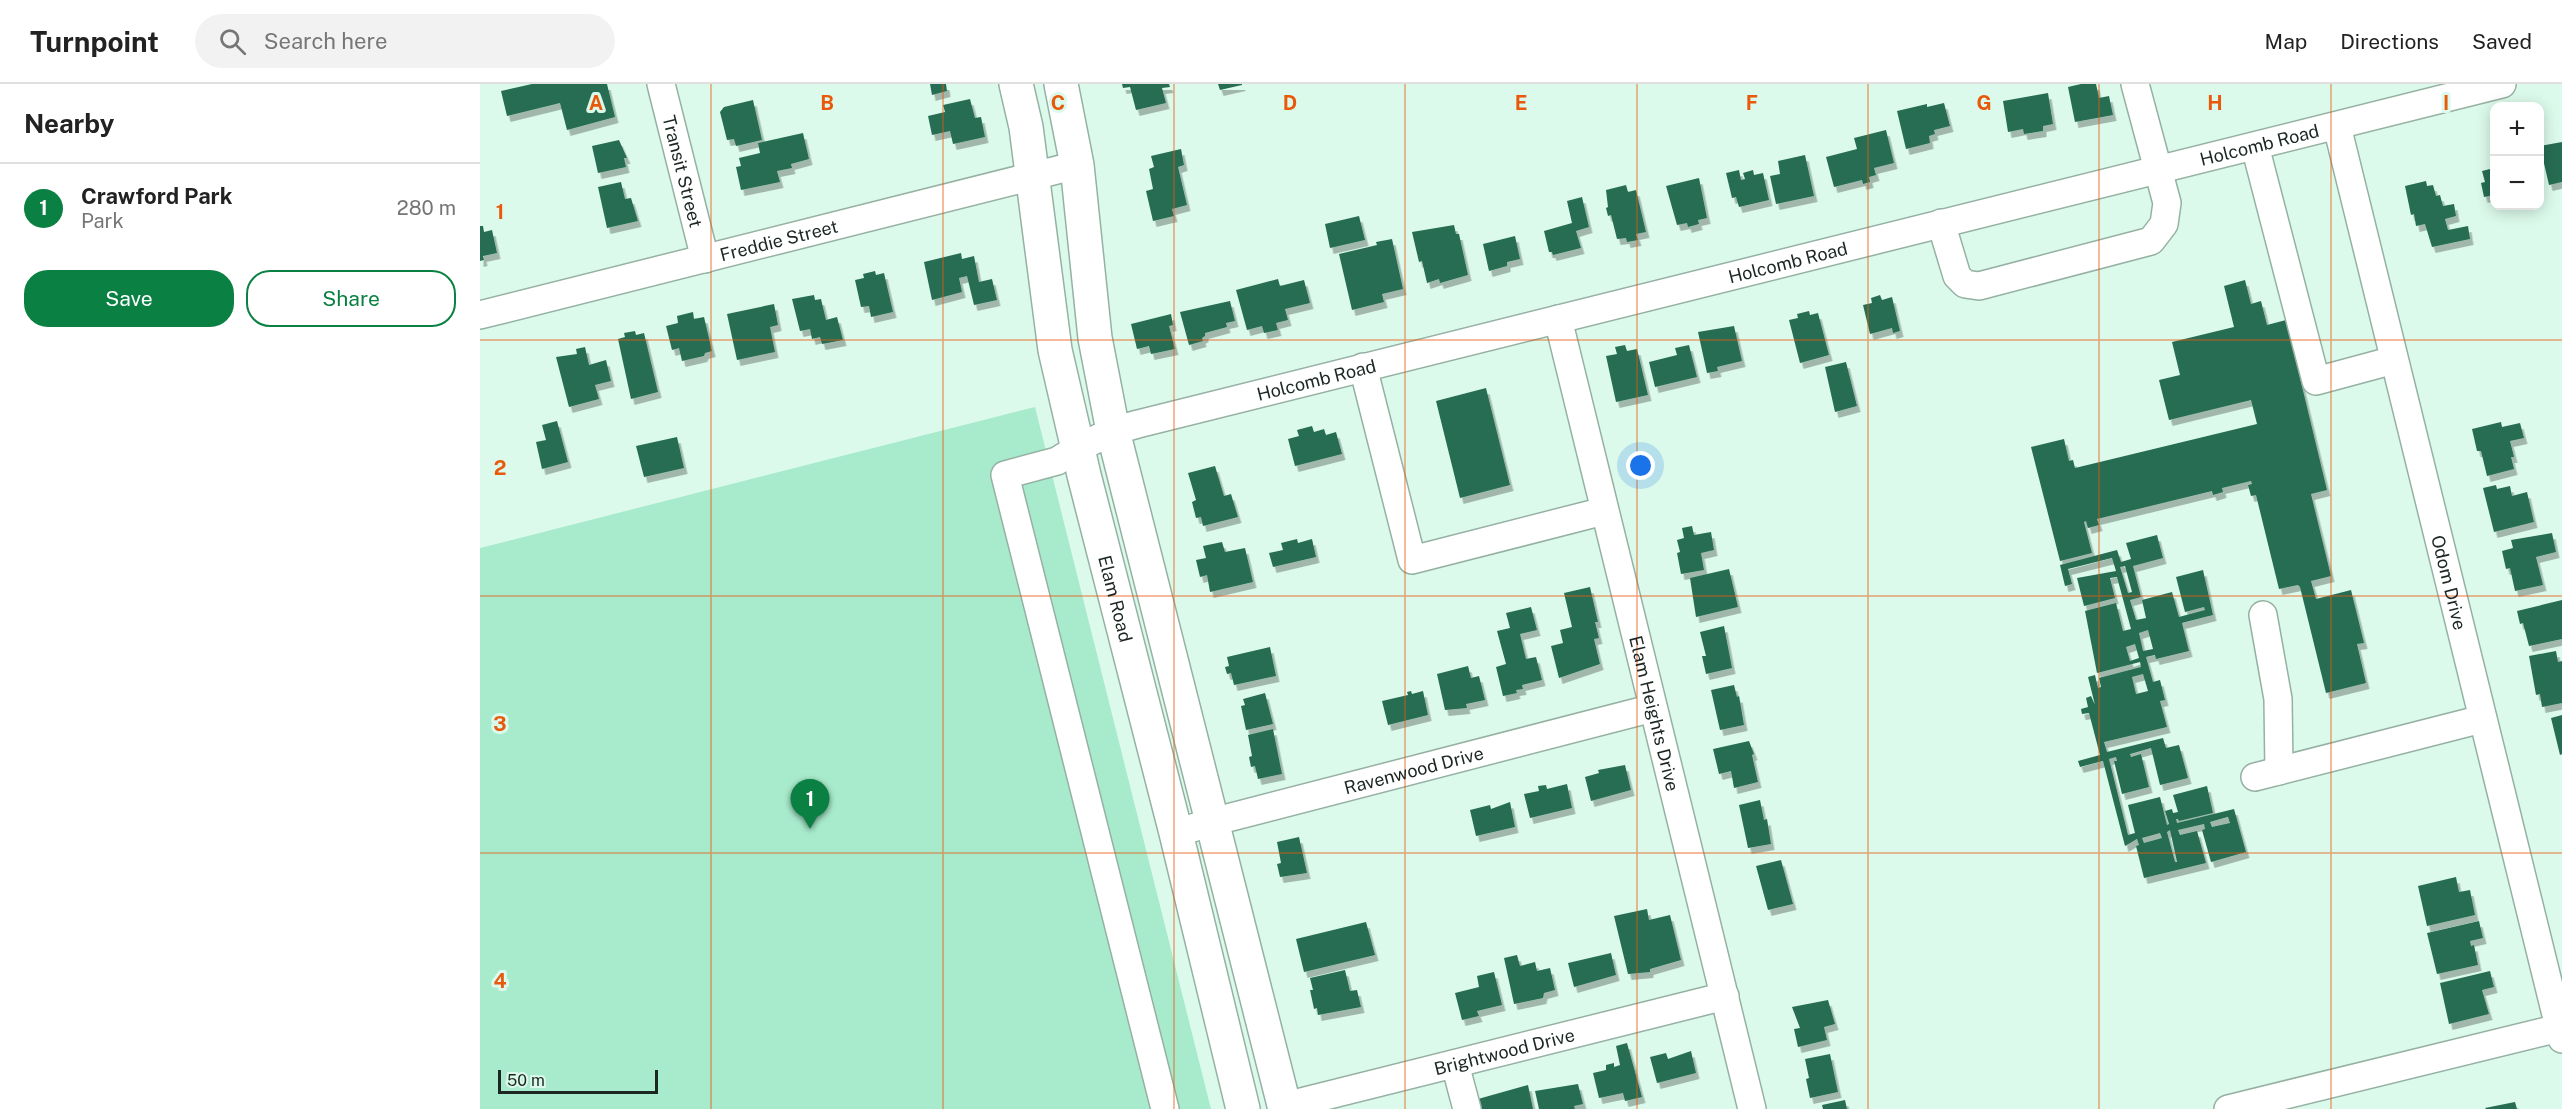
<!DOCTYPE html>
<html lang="en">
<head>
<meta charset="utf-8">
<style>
	:root { --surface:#fff; --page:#f2f2f2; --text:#222; --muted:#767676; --line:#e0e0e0; --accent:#0b8043 }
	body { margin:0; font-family:"Public Sans",sans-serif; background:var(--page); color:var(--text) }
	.controls { position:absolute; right:18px; top:18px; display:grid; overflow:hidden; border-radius:12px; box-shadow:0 3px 15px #0003 }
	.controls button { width:54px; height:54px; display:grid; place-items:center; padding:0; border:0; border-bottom:2px solid var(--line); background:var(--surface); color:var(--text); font:30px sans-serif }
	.scale { position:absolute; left:18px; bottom:15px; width:160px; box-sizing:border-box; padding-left:6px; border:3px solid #1c2721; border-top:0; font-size:16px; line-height:21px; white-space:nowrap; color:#1c2721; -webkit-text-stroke:4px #dcfaeb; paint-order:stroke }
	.you { position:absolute; left:1161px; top:382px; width:21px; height:21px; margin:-15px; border:4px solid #fff; border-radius:50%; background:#1a73e8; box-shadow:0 0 0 9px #1a73e833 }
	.badge { display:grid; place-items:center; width:39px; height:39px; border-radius:50%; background:var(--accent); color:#fff; font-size:20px; font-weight:700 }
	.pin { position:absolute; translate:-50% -50px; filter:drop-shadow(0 2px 3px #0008) }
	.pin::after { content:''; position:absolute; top:32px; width:21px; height:18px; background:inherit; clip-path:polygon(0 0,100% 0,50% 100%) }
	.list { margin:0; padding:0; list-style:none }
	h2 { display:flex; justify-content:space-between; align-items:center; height:78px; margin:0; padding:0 24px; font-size:26px }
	h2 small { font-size:20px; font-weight:400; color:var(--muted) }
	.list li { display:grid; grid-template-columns:39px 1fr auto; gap:18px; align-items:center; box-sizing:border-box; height:90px; padding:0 24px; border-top:2px solid var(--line) }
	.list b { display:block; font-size:22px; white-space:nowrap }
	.list p { margin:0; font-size:20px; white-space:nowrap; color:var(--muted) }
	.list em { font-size:20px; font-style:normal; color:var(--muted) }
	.actions { display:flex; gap:12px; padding:18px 24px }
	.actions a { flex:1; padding:14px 0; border:2px solid var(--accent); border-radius:24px; text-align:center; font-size:21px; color:var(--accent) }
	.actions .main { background:var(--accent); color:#fff }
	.icon { flex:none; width:33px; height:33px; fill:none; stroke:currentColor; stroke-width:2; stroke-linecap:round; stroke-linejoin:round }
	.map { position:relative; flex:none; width:2082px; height:1025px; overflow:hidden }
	header { display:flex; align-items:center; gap:36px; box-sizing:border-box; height:84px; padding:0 30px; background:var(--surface); border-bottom:2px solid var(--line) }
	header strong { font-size:28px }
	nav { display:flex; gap:33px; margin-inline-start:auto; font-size:21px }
	.search { width:420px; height:54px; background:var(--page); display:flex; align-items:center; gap:15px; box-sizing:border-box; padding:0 21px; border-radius:33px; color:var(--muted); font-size:22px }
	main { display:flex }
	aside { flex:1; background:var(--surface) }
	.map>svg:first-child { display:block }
	.green { fill:#a8ebcc }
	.building { fill:#276d52; fill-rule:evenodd; filter:url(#shadow) }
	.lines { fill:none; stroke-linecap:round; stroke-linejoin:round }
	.minor-casing { stroke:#95b1a3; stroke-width:30 }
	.major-casing { stroke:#95b1a3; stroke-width:36 }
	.minor { stroke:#fff; stroke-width:27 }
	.major { stroke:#fff; stroke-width:33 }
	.grid { fill:none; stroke:#e8590c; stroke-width:1.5; stroke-opacity:0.55 }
	.labels { text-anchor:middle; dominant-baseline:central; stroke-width:6; stroke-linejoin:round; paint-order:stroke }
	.street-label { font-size:18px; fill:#1c2721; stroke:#dcfaeb }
	.grid-label { font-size:20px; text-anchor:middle; font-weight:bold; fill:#e8590c; stroke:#dcfaeb; stroke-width:6; stroke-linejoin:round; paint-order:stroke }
</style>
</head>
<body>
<header>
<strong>Turnpoint</strong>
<div class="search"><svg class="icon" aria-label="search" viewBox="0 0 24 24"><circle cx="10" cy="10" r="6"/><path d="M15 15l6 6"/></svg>Search here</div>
<nav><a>Map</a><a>Directions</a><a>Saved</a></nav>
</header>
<main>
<aside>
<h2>Nearby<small></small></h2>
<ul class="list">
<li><span class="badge">1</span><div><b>Crawford Park</b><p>Park</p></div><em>280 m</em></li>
</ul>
<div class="actions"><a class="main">Save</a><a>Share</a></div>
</aside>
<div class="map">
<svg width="2082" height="1025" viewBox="0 0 2082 1025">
	<defs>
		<filter id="shadow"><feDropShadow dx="3.5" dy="6" stdDeviation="0" flood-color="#0004"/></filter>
	</defs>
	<rect width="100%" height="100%" fill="#dcfaeb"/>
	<path class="green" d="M555,323L731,1025H0V464Z"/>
	<path class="building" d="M52,0H127L135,33L87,46L80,19L27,32L21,7Z
		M450,0H466L467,7L452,11Z
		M642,0H689L690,3L682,4L686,19L656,26L650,3L643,4Z
		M738,0H762V1L740,6Z
		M1601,0H1616L1619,14L1629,12L1633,31L1595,38L1588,3Z
		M1568,9L1573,40L1563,42V47L1544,50L1543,45L1528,48L1523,17Z
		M490,15L495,34L501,33L505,53L473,60L470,47L452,51L448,32L465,28L463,21Z
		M273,16L282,56L256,62L254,55L247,56L240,28L244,23Z
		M1464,19L1470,42L1454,46L1455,50L1449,52L1450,59L1426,65L1417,27L1447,20V23Z
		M1406,46L1414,79L1394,84L1396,91L1389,93L1390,98L1383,100L1382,96L1354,103L1346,73L1377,65L1374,54Z
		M323,49L329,75L311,80L312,84L297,87L300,98L261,106L256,83L261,82L259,74L280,69L278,59Z
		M139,56L147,74H144L146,83L118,89L112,62Z
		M2082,58V98L2069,101L2060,62Z
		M701,65L704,81L698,83L707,121L692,125L694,132L673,137L666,107L673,105L669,85L674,83L671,72Z
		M1325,71L1334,112L1296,120L1290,92L1300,90L1298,77Z
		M2014,84V111L2004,113L2001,99L2005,98L2002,87Z
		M1259,86L1261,96L1265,95L1263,89L1273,86L1274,91L1283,89L1289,116L1259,123L1256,113L1252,114L1246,89Z
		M1219,94L1227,134L1218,136L1219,140L1208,143L1207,139L1197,141L1186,102Z
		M1946,97L1947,102L1953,101L1956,112L1960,111L1963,122L1974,120L1976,132L1965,135L1968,146L1988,142L1990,155L1952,163L1945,140L1936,142L1934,130L1931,131L1925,102Z
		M141,98L145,115L151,114L158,137L127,144L118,103Z
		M1146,101L1148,108L1156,106L1166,148L1156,150L1158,156L1147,158L1146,154L1137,155L1131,131L1128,132L1126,124L1128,123L1126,106Z
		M1102,113L1109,143L1096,147L1101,164L1073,171L1072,168H1069L1064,147L1092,139L1087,117Z
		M879,132L885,156L850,164L845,140Z
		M974,141L976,150H979L988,191L960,199L959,195L947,199L942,177L939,178L932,148Z
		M0,142H3L4,148L12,146L17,169L3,172L4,176L0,177Z
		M1035,152L1040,175L1027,178V182L1009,187L1003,160Z
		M912,155L923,205L902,210L904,218L872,226L859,170L897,161L896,158Z
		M481,169L482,175L494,172L499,198L512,195L517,216L494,221L487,192L479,194L482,208L452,216L444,178Z
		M395,187L396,191L404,189L413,228L391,233L389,222L381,223L375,196L384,194L383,190Z
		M798,195L800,202L824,196L830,219L805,225L808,236L796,239L798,246L784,249L782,242L767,246L756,206Z
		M1765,196L1771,220L1781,217L1787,241L1806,236L1847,406L1831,410L1851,492L1831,497L1836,515L1871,506L1884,559L1877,560L1886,599L1846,609L1820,503L1818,501L1799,505L1776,411L1771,412L1768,401L1772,400L1771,397L1742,404L1743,408L1733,411L1732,407L1617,435L1619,441L1608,444L1606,437L1604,438L1612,469L1580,477L1551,363L1584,355L1589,377L1593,376L1595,384L1777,340L1771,316L1689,336L1679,296L1700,291L1692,258L1754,243L1744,202Z
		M334,211L335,216L341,215L346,236L357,233L363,256L342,260L340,253L332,255L330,245L320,247L312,215Z
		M1400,211L1402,216L1412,213L1420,247L1413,249L1412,244L1390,250L1383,221L1392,219L1391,214Z
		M750,217L755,237L746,239L747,243L725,249V252L722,254L723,257L709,261L700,228Z
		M294,220L298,241L290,243L295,268L257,276L247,230Z
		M1329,227L1330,231L1338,229L1349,271L1320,279L1309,236L1318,234L1317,230Z
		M213,228L214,235L224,233L232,267L225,269L224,272L202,277L199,264L192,266L186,242L198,239L197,232Z
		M691,230L693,241L689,242L695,265L671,270L669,262L657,265L651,240Z
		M1254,242L1262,277L1237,283L1238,287L1227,289L1218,248Z
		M155,247L156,251L164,249L178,308L151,315L138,255L145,253L144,249Z
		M1145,261L1147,267L1157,265L1168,311L1136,318L1126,272L1137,270L1135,263Z
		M1209,261L1217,293L1175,303L1169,278L1197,271L1195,264Z
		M105,263L109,281L126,276L131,297L115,301L119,315L89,323L76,273L97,270L96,265Z
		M1366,278L1377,322L1355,328L1345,283Z
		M1006,304L1030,401L980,414L956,317Z
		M77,337L88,378L62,385L56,358L66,356L62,341Z
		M2021,338L2022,343L2040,339L2044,354L2030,357L2034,373H2031L2034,385L2007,392L2001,367H1997L1992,345Z
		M832,342L834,348L844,345L846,351L856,348L862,370L815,382L808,355L819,352L817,346Z
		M197,353L204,384L164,393L156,362Z
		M735,382L744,412L751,410L758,433L723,442L721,433L716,434L712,418L716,416L708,389Z
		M2016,401L2017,405L2030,402L2032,412L2047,408L2054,438L2014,448L2003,404Z
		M1212,442L1214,451L1231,448L1234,466L1221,469L1224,486L1201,490L1197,469L1200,468L1197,456L1204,454L1202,444Z
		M2072,449L2076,468L2056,473L2063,501L2035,507L2030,484L2026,485L2022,467L2033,464L2031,456Z
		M1677,451L1683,474L1653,482L1661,513L1650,516L1656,536L1666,534L1662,516L1692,508L1699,533L1725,526L1724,523L1705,528L1696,493L1723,486L1733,531L1702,539L1709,567L1676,575L1675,571L1666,573L1673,598L1680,596L1685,616L1680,617L1687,643L1624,658L1627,668L1683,654L1686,664L1699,661L1708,694L1680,701L1671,664L1650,670L1651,673L1661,670L1669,703L1642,710L1634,677H1637L1636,673L1629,675L1648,751L1655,749L1648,721L1680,713L1687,741L1689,740L1685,727L1692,725L1693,729L1698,728L1693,711L1727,702L1733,729L1699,737L1698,735H1696L1697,739L1754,725L1766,768L1731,778L1722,746L1725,745L1724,740L1698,746L1700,751L1717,747L1726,779L1664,794L1656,762L1659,761L1657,755L1645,762L1623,677L1600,683L1598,677L1620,671L1609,629L1602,630L1601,625L1608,623L1606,614L1611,612L1615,621L1608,593L1615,591L1618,604L1621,603L1619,594L1661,583L1660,578L1617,589L1605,527L1636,519L1643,547L1651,545L1637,493L1630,494L1635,514L1604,522L1597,494L1636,487L1632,474L1588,485L1592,500L1585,502L1580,481L1637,466L1641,478L1651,475L1646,459ZM1645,482L1652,508L1648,509L1640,483ZM1668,546L1673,565L1663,567L1659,549ZM1655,560L1659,574L1650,577L1646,563ZM1663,590L1668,607L1656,610L1652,593ZM1748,733L1750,739L1732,743L1730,738ZM1690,746L1697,778H1695L1687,748ZM1680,749L1682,754L1664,759L1662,754Z
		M817,455L818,459L832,455L836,473L793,483L789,469L803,466L801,459Z
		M742,458L745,468L765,464L773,498L730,508L727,491L720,493L716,476L726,474L723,462Z
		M1249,485L1258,523L1216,533L1210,494Z
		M1110,503L1118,538H1115L1119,554L1114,555L1120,580L1079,594L1071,562L1083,559L1080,546L1092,543L1084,509Z
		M2082,516V555L2049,562L2043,539L2040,540L2037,527Z
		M1051,523L1057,546L1040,550L1046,575L1056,573L1062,596L1042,601L1043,605L1036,606L1037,609L1023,612L1016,583L1026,580L1017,547L1030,544L1026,529Z
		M1244,542L1252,584L1226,590L1222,572H1226L1220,548Z
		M790,563L796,592L754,601L751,589L747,590L745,583L749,582L747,573Z
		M2076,567L2078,578L2082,577V619L2062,623L2060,610L2056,611L2049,572Z
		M988,582L991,594L999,592L1005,616L986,620L987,624L965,626L957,590Z
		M1254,601L1257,613L1259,612L1264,641L1240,646L1231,606Z
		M931,607L932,610L943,607L948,631L908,641L902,617L928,611L927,608Z
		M785,609L793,640L766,646L761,622L765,621L763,615Z
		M2082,631V670L2080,671L2071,634Z
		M793,645L802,690L778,695L775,682L771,683L769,673L772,672L768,651Z
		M1269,657L1274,670L1272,671L1278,698L1254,704L1251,687L1239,690L1233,665Z
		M1145,681L1151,706L1111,717L1105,693L1119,689L1118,686Z
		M1087,700L1092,724L1050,734L1044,710L1059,707L1058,702L1066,701L1067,705Z
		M1280,716L1284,736L1287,735L1291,760L1268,764L1259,721Z
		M1030,718L1035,743L996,752L990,726L1010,721L1011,725Z
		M819,753L827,789L800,793L797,780L801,779L797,758Z
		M1301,776L1313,820L1288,826L1276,782Z
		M1976,793L1979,808L1990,806L1995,831L1947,842L1938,802Z
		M1167,825L1169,836L1190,831L1201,876L1170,885V888L1148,890L1134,832Z
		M1999,837L2003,854L1990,857L1991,862L1994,861L1998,881L1957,890L1947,849Z
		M886,838L895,871L824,888L816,855Z
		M1131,869L1136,891L1094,903L1088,879Z
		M1037,871L1040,882L1055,878L1057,887L1070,884L1075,906L1064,909L1063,914L1034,920L1024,874Z
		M865,886L870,907L877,906L881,923L838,931L837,924L834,925L830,906H833L830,894Z
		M2010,887L2014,903L2002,906L2009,930L1969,940L1960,899Z
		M1014,888L1022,921L997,927L999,932L982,936L975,909L999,903L997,892Z
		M1348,916L1355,940L1344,943L1347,956L1318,963L1314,945L1320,944L1312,923Z
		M1147,959L1162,1013L1145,1017L1143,1009L1119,1014L1113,989L1126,986V981L1134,979V983L1140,981L1136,962Z
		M1211,967L1216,989L1177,999L1170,973L1186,969L1188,975Z
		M1350,970L1358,1008L1330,1014L1326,995L1329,994L1325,975Z
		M1098,1000L1103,1020L1094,1022L1095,1025H1059L1055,1007Z
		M1048,1001L1053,1025H1001L998,1015Z
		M1365,1016L1367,1025H1343L1342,1021Z
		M2035,1018L2037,1025H2006L2005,1024Z"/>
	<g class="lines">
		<g class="minor-casing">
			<g id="minor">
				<path id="s1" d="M181,0L225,175"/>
				<path id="s2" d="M1857,42L2082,955"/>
				<path d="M1775,62L1836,297L1914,276"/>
				<path d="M1461,139L1477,192L1485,200L1499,202L1671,157L1684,140L1687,119L1655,0"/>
				<path id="s3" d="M0,231L597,81"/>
				<path id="s4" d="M1078,235L1272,1025"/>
				<path d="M883,283L932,476L1124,427"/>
				<path d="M1783,531L1798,615L1799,687"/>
				<path d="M1775,693L2002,635"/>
				<path id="s5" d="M696,749L732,738L1173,624"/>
				<path d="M975,980L987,1025"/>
				<path id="s6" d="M805,1022L1245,912"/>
				<path id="s7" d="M685,1025L525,391L577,377L598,364L633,347L658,340L2022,0"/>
				<path d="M1748,1025L2079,944"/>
			</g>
		</g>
		<g class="major-casing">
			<g id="major">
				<path id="s8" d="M536,0L546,43L575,266L604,391L696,749L763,1025"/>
				<path d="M581,0L597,81L615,254L633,347L805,1025"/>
			</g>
		</g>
		<use href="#minor" class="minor"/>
		<use href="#major" class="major"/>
	</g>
	<path class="grid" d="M231,0V1025M463,0V1025M694,0V1025M925,0V1025M1157,0V1025M1388,0V1025M1619,0V1025M1851,0V1025M0,256H2082M0,512H2082M0,769H2082"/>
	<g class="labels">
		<g class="street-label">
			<text stroke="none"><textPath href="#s7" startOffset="1953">Holcomb Road</textPath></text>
			<text stroke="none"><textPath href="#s1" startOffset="90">Transit Street</textPath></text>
			<text stroke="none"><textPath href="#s3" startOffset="308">Freddie Street</textPath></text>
			<text stroke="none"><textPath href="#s7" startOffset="1467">Holcomb Road</textPath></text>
			<text stroke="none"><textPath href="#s7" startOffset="981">Holcomb Road</textPath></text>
			<text stroke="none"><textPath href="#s2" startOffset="470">Odom Drive</textPath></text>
			<text stroke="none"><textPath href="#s8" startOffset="525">Elam Road</textPath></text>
			<text stroke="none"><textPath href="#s4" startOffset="406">Elam Heights Drive</textPath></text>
			<text stroke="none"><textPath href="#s5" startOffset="246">Ravenwood Drive</textPath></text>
			<text stroke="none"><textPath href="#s6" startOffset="226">Brightwood Drive</textPath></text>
		</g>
	</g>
	<g class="grid-label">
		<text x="116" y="26">A</text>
		<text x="347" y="26">B</text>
		<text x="578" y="26">C</text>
		<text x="810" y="26">D</text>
		<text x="1041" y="26">E</text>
		<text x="1272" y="26">F</text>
		<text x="1504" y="26">G</text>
		<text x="1735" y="26">H</text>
		<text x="1966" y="26">I</text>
		<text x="20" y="135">1</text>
		<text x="20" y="391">2</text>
		<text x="20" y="647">3</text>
		<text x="20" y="904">4</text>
	</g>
</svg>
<div class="controls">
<button>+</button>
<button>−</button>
</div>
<div class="scale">50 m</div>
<div class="you"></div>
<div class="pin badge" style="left:330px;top:745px">1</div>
</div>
</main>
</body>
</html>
